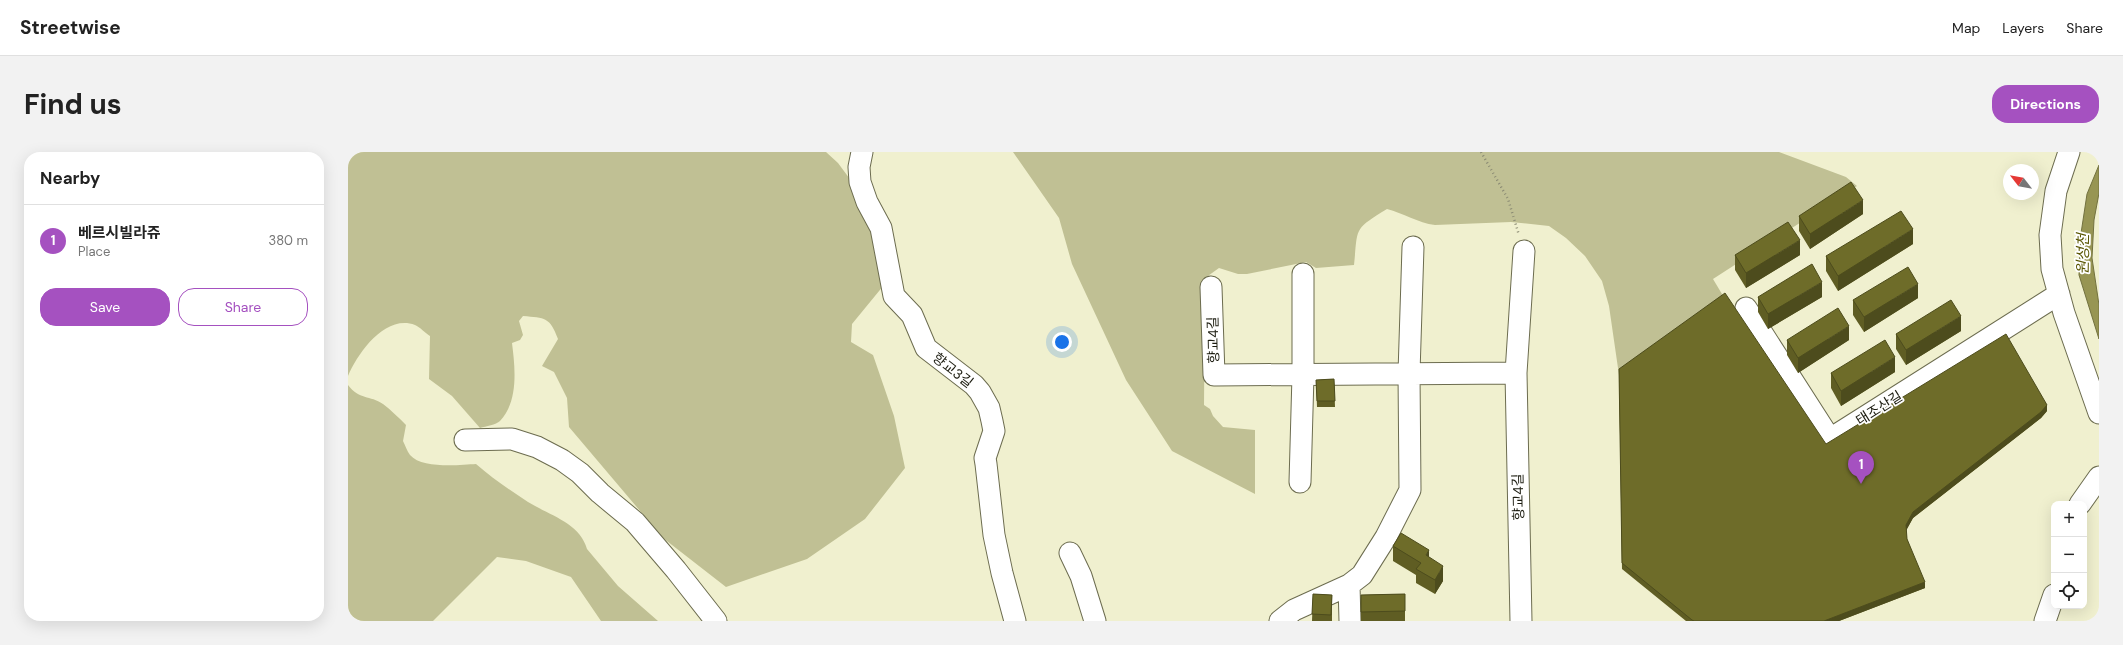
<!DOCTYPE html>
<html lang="en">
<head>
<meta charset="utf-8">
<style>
	:root { --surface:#fff; --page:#f2f2f2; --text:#222; --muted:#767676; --line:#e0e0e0; --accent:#a551c0 }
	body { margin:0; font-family:"DM Sans","Noto Sans KR",sans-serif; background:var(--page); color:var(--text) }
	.controls { position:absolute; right:12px; bottom:12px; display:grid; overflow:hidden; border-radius:8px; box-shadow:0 4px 16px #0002 }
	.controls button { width:36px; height:36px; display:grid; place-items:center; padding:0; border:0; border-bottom:1px solid var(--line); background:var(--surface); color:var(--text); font:20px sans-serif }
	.compass { position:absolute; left:1655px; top:12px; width:36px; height:36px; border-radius:50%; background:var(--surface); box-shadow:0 4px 16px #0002; rotate:301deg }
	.you { position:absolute; left:714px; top:190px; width:14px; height:14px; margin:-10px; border:3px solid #fff; border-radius:50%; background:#1a73e8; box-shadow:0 0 0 6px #1a73e833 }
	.badge { display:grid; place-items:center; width:26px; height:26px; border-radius:50%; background:var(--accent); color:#fff; font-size:13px; font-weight:700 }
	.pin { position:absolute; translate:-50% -33px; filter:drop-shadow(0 1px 2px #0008) }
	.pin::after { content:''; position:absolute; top:21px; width:14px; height:12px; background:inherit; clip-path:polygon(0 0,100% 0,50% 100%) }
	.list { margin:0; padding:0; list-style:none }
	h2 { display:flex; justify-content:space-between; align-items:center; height:52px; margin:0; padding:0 16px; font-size:17px }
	h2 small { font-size:13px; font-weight:400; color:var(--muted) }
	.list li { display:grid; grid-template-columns:26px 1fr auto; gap:12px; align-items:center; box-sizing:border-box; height:72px; padding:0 16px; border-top:1px solid var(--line) }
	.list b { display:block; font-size:15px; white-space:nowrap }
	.list p { margin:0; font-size:13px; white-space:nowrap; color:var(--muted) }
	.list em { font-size:13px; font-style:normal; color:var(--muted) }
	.actions { display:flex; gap:8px; padding:12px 16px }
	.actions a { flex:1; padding:9px 0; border:1px solid var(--accent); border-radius:16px; text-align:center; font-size:14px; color:var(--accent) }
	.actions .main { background:var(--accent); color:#fff }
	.icon { flex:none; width:22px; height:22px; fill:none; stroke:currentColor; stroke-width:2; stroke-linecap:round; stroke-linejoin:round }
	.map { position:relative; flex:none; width:1751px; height:469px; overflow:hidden; border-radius:16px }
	header { display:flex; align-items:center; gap:24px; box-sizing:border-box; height:56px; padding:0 20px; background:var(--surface); border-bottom:1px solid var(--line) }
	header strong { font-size:19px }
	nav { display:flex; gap:22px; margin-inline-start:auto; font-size:14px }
	.intro { display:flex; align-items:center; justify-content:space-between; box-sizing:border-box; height:96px; padding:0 24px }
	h1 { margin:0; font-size:28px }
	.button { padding:10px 18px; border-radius:16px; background:var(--accent); color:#fff; font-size:14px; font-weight:700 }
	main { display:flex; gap:24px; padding:0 24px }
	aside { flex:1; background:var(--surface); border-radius:16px; box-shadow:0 4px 16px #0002 }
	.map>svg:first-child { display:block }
	.green { fill:#c0c094 }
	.water { fill:#979553; stroke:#72713f }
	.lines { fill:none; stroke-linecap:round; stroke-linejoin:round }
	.minor-casing { stroke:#6c6c4f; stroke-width:23 }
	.path { stroke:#8b8b74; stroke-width:2.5; stroke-dasharray:1 3; stroke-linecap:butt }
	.minor { stroke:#fff; stroke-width:21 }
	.wall { fill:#5f5d23 }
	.shaded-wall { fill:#4d4c1d }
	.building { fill:#6e6c29; stroke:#4d4c1d }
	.labels { text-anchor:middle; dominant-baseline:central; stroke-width:3.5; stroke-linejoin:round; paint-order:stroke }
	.street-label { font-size:14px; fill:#1d1d11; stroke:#fff }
	.water-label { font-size:15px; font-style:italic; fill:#5a5602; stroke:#fff }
</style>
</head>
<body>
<header>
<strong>Streetwise</strong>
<nav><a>Map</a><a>Layers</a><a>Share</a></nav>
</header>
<div class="intro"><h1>Find us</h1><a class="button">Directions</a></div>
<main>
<aside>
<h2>Nearby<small></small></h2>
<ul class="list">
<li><span class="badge">1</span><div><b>베르시빌라쥬</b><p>Place</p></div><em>380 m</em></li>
</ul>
<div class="actions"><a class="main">Save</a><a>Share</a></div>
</aside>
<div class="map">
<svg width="1751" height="469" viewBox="0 0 1751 469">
	<rect width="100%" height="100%" fill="#f0f0cf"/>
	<path class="green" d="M0,0H478L490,11L539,77L545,122L504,172L503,190L525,203L546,264L557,316L517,367L459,407L378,435L315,386L221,275L219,246L206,220L194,214L210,187C202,165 197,166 175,164L171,169L175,183L172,188L164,191C167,215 171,249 152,269C148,273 138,274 132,276L104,244L81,227L82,184C77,181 72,175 67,173C37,162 10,201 0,224Z
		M665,0H1431L1498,25L1509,34L1365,127L1377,147L1271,223L1261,154L1254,129L1237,104L1218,86L1201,74L1163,70L1087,73C1070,71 1055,61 1039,57C1005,78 1010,75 1006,113L968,116L958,110L899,122H890L871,116L857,126L856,253L862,257L865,264L875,275L907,278V342L824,299L778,228L724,112L711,66Z
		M0,233C11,248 22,243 35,252C43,258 51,266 58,273L55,289C57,293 59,299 62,303C74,317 111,313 128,312C144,326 162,338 180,350C201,363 232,371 239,397L270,434L310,469H253L223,425L178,409L149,405L85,469H0Z"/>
	<path class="water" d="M1751,13V41L1746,68L1744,106L1751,153V187L1731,123L1732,88L1739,42Z"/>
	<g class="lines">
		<g class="minor-casing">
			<path id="minor" d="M514,0L511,15L512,30L519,50L533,76L546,144L564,163L578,196L626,233L632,240L641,256L644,269L646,279L637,306L638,312L646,383L654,421L667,469
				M1721,0L1708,39L1702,83L1704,117L1716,161L1751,261
				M863,135L866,223L1168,221
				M1398,156L1482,287L1711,142
				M117,288L164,287L189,295L214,308L232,321L252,341L287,370L328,418L368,469
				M952,330L955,223V122
				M1732,352L1751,325
				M722,401L733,424L747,469
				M1001,433L1002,469
				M932,469L946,458L1001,433L1014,423L1038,385L1062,338L1061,221L1065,95
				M1173,469L1168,221L1176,99
				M1697,469L1706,443"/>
		</g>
		<path class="path" d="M1133,0L1160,47L1171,83"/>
		<use href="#minor" class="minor"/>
	</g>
	<path class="wall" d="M1515,62L1462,97L1451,79V64Z
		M1565,92L1490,139L1478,119V104Z
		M1387,103H1452L1398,136L1387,118Z
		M1410,145H1474L1420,177L1410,160Z
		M1570,146L1516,180L1505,163V148Z
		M1613,179L1558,213L1548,197V182Z
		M1439,188H1501L1450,221L1439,203Z
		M1271,217L1478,292L1699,259L1693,266L1565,366L1558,378L1559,387L1577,436L1491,469H1338L1274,417Z
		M1547,220L1493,254L1483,236V221Z
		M986,227L987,255H969L968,228Z
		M1045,394L1081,405L1095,429L1087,442L1068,431V423L1045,409Z
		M965,442L984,443V469H964Z
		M1057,442V469H1013V443Z"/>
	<path class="shaded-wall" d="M1515,48V62L1462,97V82Z
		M1565,77V92L1490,139V124Z
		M1452,88V103L1398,136V121Z
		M1474,130V145L1420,177V162Z
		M1570,132V146L1516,180V165Z
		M1613,164V179L1558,213V198Z
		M1501,174V188L1450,221V206Z
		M1547,205V220L1493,254V239Z
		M1699,253V259L1693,266L1565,366L1558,379V373L1565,360Z
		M1081,398V412L1078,403Z
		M1095,414V429L1087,442V428Z
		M1577,430V436L1491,469H1476Z"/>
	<path class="building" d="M1503,30L1515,48L1462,82L1451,64Z
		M1553,59L1565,77L1490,124L1478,104Z
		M1440,70L1452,88L1398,121L1387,103Z
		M1464,112L1474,130L1420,162L1410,145Z
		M1560,115L1570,132L1516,165L1505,148Z
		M1377,141L1478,292L1658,182L1699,253L1693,260L1565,360L1558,373L1559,387L1577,430L1476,469H1346L1344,468L1274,411L1271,217Z
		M1603,148L1613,164L1558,198L1548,182Z
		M1490,156L1501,174L1450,206L1439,188Z
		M1537,188L1547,205L1493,239L1483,221Z
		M986,227L987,249H969L968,228Z
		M1053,381L1081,398L1078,403L1095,414L1087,428L1068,417L1073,411L1045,394Z
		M965,442L984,443L983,463L964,462Z
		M1057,442V459L1013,460V443Z"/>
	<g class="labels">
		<g class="street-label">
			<text transform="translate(865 188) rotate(-91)">향교4길</text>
			<text transform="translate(605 218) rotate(38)">향교3길</text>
			<text transform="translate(1531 256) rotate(-32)">태조산길</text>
			<text transform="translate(1170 345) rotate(-91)">향교4길</text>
		</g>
		<g class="water-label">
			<text transform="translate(1735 102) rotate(-89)">원성천</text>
		</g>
	</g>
</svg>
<div class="controls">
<button>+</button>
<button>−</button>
<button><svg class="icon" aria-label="locate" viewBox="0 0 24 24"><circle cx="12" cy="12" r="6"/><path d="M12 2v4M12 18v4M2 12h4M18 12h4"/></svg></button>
</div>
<svg class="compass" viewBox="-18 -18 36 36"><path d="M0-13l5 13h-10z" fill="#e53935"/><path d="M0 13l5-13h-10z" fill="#767676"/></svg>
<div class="you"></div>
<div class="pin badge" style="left:1513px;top:332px">1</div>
</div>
</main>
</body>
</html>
